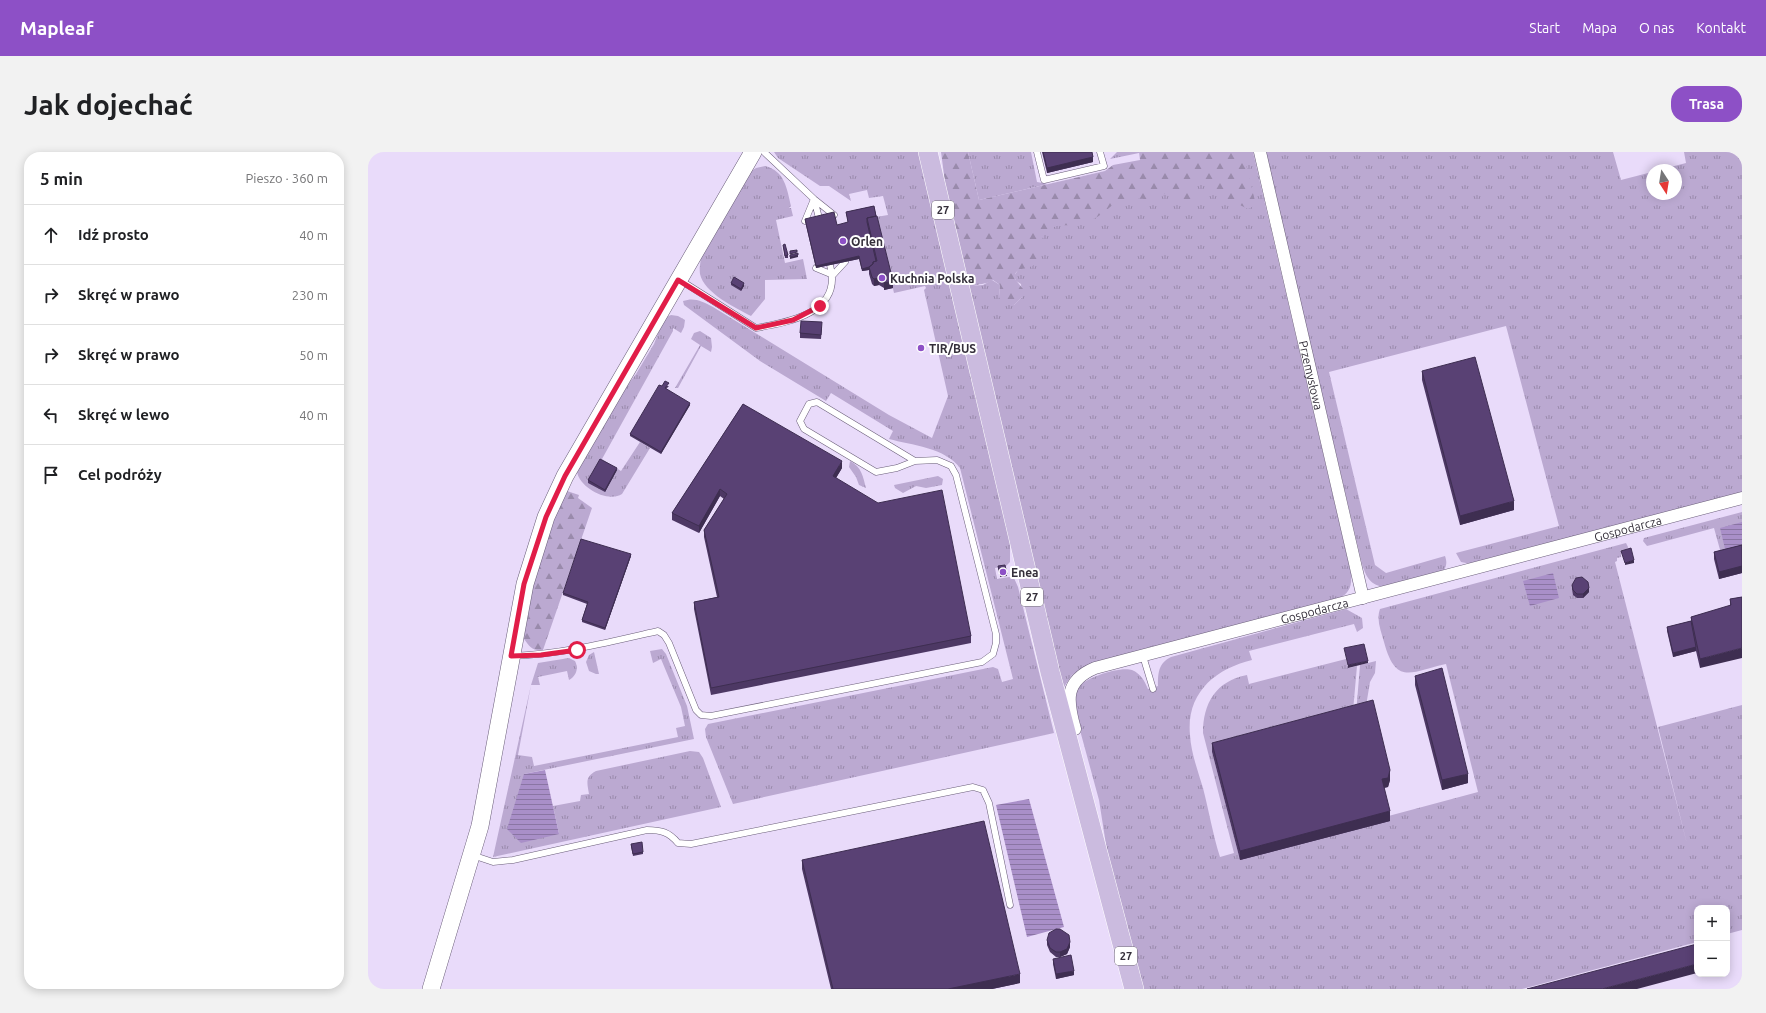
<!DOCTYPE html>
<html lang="pl">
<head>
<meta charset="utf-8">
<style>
	:root { --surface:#fff; --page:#f2f2f2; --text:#202124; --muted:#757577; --line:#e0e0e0; --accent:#8d50c6 }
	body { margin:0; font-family:Ubuntu,sans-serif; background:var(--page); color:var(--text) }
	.controls { position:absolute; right:12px; bottom:12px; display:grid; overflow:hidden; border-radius:8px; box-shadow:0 2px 10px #0003 }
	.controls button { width:36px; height:36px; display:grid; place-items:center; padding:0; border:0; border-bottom:1px solid var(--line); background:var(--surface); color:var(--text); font:20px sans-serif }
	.compass { position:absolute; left:1278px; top:12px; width:36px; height:36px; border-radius:50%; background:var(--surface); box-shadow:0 2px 10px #0003; rotate:168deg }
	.stop { position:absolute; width:12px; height:12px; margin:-9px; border:3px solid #e11d48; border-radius:50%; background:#fff }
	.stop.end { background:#e11d48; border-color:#fff; box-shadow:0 1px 4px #0008 }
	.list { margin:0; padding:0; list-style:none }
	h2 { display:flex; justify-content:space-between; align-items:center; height:52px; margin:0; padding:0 16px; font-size:17px }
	h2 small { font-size:13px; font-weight:400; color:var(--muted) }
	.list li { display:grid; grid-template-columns:26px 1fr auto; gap:12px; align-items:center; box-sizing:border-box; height:60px; padding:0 16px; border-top:1px solid var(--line) }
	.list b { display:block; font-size:15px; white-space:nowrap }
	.list em { font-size:13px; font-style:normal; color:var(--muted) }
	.icon { flex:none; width:22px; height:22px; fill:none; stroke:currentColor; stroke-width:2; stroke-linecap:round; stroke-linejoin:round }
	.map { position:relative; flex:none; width:1374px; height:837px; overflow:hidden; border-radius:16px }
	header { display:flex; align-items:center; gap:24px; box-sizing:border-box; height:56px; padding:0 20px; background:var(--accent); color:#fff }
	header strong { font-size:19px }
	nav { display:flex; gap:22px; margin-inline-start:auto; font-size:14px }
	.intro { display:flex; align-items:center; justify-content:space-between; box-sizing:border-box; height:96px; padding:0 24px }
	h1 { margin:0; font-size:28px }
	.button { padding:10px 18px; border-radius:16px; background:var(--accent); color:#fff; font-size:14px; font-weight:700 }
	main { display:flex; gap:24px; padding:0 24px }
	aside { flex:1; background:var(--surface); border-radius:16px; box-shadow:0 2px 10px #0003 }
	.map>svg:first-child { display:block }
	.grass { fill:url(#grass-tufts) }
	.forest { fill:url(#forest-firs) }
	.water { fill:url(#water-rules) }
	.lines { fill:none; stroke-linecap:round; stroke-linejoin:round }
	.lane-casing { stroke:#6a5e79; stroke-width:7 }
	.street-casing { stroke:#6a5e79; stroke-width:13 }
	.secondary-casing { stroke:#6a5e79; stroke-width:18 }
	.primary-casing { stroke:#fff; stroke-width:20 }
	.lane { stroke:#fff; stroke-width:6 }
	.street { stroke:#fff; stroke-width:12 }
	.secondary { stroke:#fff; stroke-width:17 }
	.primary { stroke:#cbbbdf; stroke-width:19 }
	.wall { fill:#4d3864 }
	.shaded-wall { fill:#3e2e51 }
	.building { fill:#594174; stroke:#3e2e51 }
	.route { stroke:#e11d48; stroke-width:5 }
	.poi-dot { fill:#8d50c6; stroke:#fff; stroke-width:1.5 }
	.labels { text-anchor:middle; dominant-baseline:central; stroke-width:4; stroke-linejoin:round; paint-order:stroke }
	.shield { fill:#fff; stroke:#716d75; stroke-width:1 }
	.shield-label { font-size:11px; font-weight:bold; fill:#342f3a }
	.poi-label { font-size:12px; font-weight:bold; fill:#342f3a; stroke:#fff; text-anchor:start }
	.street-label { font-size:12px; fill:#342f3a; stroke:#fff }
</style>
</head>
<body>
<header>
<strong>Mapleaf</strong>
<nav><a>Start</a><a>Mapa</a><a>O nas</a><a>Kontakt</a></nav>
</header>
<div class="intro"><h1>Jak dojechać</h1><a class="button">Trasa</a></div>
<main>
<aside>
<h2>5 min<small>Pieszo · 360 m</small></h2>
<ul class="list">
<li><svg class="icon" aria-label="ahead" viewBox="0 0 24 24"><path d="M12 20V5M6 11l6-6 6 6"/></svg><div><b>Idź prosto</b></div><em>40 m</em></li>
<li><svg class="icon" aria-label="right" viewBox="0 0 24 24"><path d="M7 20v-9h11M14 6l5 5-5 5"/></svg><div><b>Skręć w prawo</b></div><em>230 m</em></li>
<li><svg class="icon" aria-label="right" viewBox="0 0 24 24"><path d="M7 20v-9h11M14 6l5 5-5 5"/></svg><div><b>Skręć w prawo</b></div><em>50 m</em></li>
<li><svg class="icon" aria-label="left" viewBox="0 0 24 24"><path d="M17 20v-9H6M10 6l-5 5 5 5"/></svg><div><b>Skręć w lewo</b></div><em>40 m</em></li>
<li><svg class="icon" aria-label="arrive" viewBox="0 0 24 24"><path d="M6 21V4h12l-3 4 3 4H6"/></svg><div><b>Cel podróży</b></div></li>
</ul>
</aside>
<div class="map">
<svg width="1374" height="837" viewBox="0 0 1374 837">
	<defs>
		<pattern id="grass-tufts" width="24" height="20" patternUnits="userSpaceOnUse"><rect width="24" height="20" fill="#bba9d1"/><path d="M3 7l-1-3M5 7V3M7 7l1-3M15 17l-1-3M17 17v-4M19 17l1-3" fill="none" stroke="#998aab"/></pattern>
		<pattern id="forest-firs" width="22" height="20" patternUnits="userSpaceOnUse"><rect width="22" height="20" fill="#bba9d1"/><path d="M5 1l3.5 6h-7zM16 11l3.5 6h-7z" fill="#998aab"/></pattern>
		<pattern id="water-rules" width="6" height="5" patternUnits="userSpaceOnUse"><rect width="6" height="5" fill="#a98fc8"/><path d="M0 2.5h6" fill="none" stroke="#8a75a3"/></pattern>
	</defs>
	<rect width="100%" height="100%" fill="#e9dbfa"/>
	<path class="grass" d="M406,0H553L642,389V410L638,414L627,416L629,427L641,425L646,426L650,435L686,581L365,652L338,585L337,577L340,572L625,515L630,517L634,530L645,527L592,316C578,296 543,293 521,287L525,279L463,241L458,249L392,209L316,153L315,149C326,145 334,149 345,155L521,263L564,286L580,244L556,138L558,136L557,134L526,141L508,65L520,63L515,44L501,46L499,38L481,42L483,49L461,34H452L410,6Z
		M600,0H663L669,30L680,32L611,48Z
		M749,0H771V1L742,7Z
		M870,0H885L983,421C984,434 982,441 970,447L718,514L704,523L694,538L600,134L615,133L624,128L632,133L631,145L646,153L654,145L653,132L648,129L646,124L650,118L665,113L659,62Z
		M897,0H1245L1253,28L1284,20V42H1308V18H1291L1318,11L1316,0H1371L1374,11V340L1103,412L1093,410L1088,401L1191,374L1138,174L961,220L1007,413L1018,421L1077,404C1079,410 1079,414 1075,419L1017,435C1003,434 998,425 994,412Z
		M397,14C417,19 419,37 423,54L421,56H423L425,64L408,68L417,111L435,107L439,127L397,128V147L383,164C368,156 336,141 332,122C331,115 333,107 334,100L380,21L388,16Z
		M303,163L310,164L317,168L316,175L313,181L305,176V179L234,307L253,319L272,290L282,296L254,342C240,351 212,336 209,320L240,259L268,222L286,192L296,166Z
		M332,179L343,186L344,195L343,200L333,194L310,236H307L332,193L323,187L326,181Z
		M482,309C494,315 495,325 498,336L491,333L488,325L481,315Z
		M570,324L575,327L574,333L558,336L548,334L535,341L527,336L526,333Z
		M1374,360V400L1354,405L1346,376L1283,393L1279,394L1275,389L1276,386Z
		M1258,391L1260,395L1259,399L1253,401V405L1249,406V409L1247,410L1319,692L1290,575L1374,553V778L1359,782V756H1329V790L1154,837H774L739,699L731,648L707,560C706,551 706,544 710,536C717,525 753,514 764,518C773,522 776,528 780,537L790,534C790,522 790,511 803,505L978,457L994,466L995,476L989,480L986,472L881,499L884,508C847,517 818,541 822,583C823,601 830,619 835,636C841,659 845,683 852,705L866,701L835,581C835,551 848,529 879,523L881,532L978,507L981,516L989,514L985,559L844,600L871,704L1110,640L1078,512C1044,519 1028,535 1016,490C1013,479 1008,468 1012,457Z
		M294,497L298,502L319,554L326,587L156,622L191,682L185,654L212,649L213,643L221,642C219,630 217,625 228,619L322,599L331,600L335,606L353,655L125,705L163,533L170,511L201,506L207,509C211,517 208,524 201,528L199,519L170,525L172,533H163L150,603L164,605L166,614L310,585L308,576L317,574L313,555L293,507L285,511L282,499Z
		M226,500L231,522H228L221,519L218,510L221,503Z
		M1008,509L1007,521L1002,530L997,560L988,562L992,513Z"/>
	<path class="forest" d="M573,0H600L611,48L737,19L745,13L772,8L771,0H875L888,53L880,57L870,52H861L855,48L848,37L841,32L828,29L823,31C823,37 827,40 825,47C820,49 817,50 811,47L809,41L806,40L797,41L795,44C791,45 785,47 781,47C774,48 771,44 765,50C760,51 754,49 749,51C742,53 738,60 732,63C726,68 716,70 709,72C697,75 687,70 678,81C669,91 673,104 666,112C660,119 645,114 647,127L655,137L654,145L646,153L635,152L631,145L632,133L625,128C618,133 610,131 604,135L600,134L578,38Z
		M199,339L211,343L210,346L224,356L175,498C164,499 162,495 156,487L162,438L179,382Z"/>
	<path class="water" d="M1374,370V397L1358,401L1352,376Z
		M1185,421L1191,446L1162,454L1155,429Z
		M177,618L191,682L153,691L139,677L156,622Z
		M661,647L696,775L659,785L628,653Z"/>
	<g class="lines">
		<g class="lane-casing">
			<path id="lane" d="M396,0L446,47L451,66
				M669,0L676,28L736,14L732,0
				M437,69L446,47L466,63
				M448,116L465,123L477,110
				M312,128L388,176C423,170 475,160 462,113
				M145,504C195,502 242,490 290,479L296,483L301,491L328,558L333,563L343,564L614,510L625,502L628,491V482L588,323L583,314L569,308L547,309L449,250L441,252L432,269L436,277L508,320L529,316L547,309
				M775,504L785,537
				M104,703L125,710L145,708L279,678C293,678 301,680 310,691L323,692L605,635L615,638L621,651L642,753"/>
		</g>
		<g class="street-casing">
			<g id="street">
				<path id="s1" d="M892,0L995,446"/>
				<path id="s2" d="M707,577C699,549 696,529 727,516L1374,346"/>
			</g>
		</g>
		<g class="secondary-casing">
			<path id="secondary" d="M63,837L112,674L157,432L178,365L197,324L385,0"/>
		</g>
		<g class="primary-casing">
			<path id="primary" d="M560,0L682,520L766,837"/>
		</g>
		<use href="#lane" class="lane"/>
		<use href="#street" class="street"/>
		<use href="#secondary" class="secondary"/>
		<use href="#primary" class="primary"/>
	</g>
	<path class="wall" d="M674,0H724L725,10L679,21Z
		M506,54L525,136L516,138V136L511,133L506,134L504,132L501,122V118L494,119L491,107L448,116L437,69V67L469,73L480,71L478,60Z
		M415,93L420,103V106H417Z
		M363,131L376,134L373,139L363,133Z
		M454,175L453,187L432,186V181Z
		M1054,219L1146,358L1092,373L1054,228Z
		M294,234H301L298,237L322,253L293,302L262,284V282Z
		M375,252L474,316L468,326L603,484V491L343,543L326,457V450L349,445L336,385V378L356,347L352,344L331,381L304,368V361Z
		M249,318L237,340L220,331V328Z
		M1374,393V421L1351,427L1346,407V400Z
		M263,404L237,478L214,470V468L219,452L195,443V441Z
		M1204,433L1221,440L1215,446H1209L1205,443L1204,437Z
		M1374,445L1332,516L1328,499L1305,505L1299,479V475L1323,469V465L1362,454V447Z
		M1047,524L1100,631L1074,638L1047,533Z
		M844,591L1022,628L1020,635L1016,636L1022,669L872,708L844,600Z
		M263,692L275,700V702L265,704L263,694Z
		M434,708L652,831L624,837H463L434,717Z
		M679,788L702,795L699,802L692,805H688L682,800L679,793Z
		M685,807L706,823L688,827L685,812Z"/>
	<path class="shaded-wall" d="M725,5V10L679,21V16Z
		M430,103V105L422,107V105Z
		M491,104V107L448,116V114Z
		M501,115V118L494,119V117Z
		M511,126V133L506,134V127Z
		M525,129V136L516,138V131Z
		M376,131V134L373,139V137Z
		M322,251V253L293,302V300Z
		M474,309V316L465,331V324Z
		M249,316V318L237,340V338Z
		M352,337V344L331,381V374Z
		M1146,349V358L1092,373V364Z
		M263,402V404L237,478V476Z
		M1266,408V411L1257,413V411Z
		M1374,414V421L1351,427V420Z
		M639,422V424L632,425V423Z
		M1221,436V440L1215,446V442Z
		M1328,495V499L1305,505V501Z
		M1374,496V506L1332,516V507Z
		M1000,509V511L980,516V513Z
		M1022,618V628L1020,635L1014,636V627Z
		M1100,622V631L1074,638V628Z
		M1022,659V669L872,708V699Z
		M702,790V795L699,802L692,805V800Z
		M1329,812V821L1269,837H1234Z
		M706,819V823L688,827V822Z
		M652,822V831L624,837H580Z"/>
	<path class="building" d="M675,0H724L725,5L679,16Z
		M506,54L508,64L499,66V70L508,109L505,110V112L501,115L494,117L491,104L448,114L437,67L466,60L469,73L480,70L478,60Z
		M509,64L525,129L516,131V129L511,126L506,127L504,125L501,115L505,112V110L509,109L499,66Z
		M417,92L420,103L417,104L415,93Z
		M429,98V100L422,102V99Z
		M430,101V103L422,105V103Z
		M366,125L376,131L373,137L363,131Z
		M433,169L454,170L453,183L432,181Z
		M1107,205L1146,349L1092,364L1054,219Z
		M297,229L301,231L297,236L322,251L293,300L262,282L291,233L294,234Z
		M375,252L474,309L465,324L510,351L574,338L603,484L343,536L326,450L351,445L336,378L359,342L352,337L331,374L304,361Z
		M232,307L249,316L237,338L220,328Z
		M213,387L263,402L237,476L214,468L220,450L195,441Z
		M1374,393V414L1351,420L1346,400Z
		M1263,396L1266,408L1257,411L1253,399Z
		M637,413L639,422L632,423L630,414Z
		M1214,425L1220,430L1221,436L1215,442H1209L1205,438L1204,433L1208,426Z
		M1374,445V496L1332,507L1323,465L1363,453L1362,447Z
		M1323,469L1328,495L1305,501L1299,475Z
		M996,492L1000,509L980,513L976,496Z
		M1074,516L1100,622L1074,628L1047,524Z
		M1005,548L1022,618L1020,626L1014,627L1022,659L872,699L844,591Z
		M616,669L652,822L580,837H465L434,708Z
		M274,690L275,700L265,702L263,692Z
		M688,777H692L701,783L702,790L699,797L692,800H688L682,796L679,788L681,781Z
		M1329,792V812L1234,837H1159Z
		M703,803L706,819L688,822L685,807Z"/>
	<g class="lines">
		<path class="route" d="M209,498L173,503L143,504L156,432L178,365L197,324L310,128L388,176L425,168L452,154"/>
	</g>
	<g class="poi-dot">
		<circle cx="475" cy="89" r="4"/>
		<circle cx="514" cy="126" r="4"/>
		<circle cx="553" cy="196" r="4"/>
		<circle cx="635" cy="420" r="4"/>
	</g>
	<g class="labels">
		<g class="shield">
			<rect x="564" y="49" width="22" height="18" rx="3"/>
			<rect x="653" y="436" width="22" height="18" rx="3"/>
			<rect x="747" y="795" width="22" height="18" rx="3"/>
		</g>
		<g class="shield-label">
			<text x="575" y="58">27</text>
			<text x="664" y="445">27</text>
			<text x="758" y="804">27</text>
		</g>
		<g class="poi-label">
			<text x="483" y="89">Orlen</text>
			<text x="522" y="126">Kuchnia Polska</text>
			<text x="561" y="196">TIR/BUS</text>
			<text x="643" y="420">Enea</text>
		</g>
		<g class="street-label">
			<text stroke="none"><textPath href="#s1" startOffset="229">Przemysłowa</textPath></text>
			<text stroke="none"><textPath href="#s2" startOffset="624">Gospodarcza</textPath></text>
			<text stroke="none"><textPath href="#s2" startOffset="300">Gospodarcza</textPath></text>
		</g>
	</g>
</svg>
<div class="controls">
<button>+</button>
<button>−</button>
</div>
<svg class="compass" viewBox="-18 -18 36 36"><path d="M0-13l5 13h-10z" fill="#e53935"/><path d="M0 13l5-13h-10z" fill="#757577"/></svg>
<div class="stop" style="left:209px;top:498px"></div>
<div class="stop end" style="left:452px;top:154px"></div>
</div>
</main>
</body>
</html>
